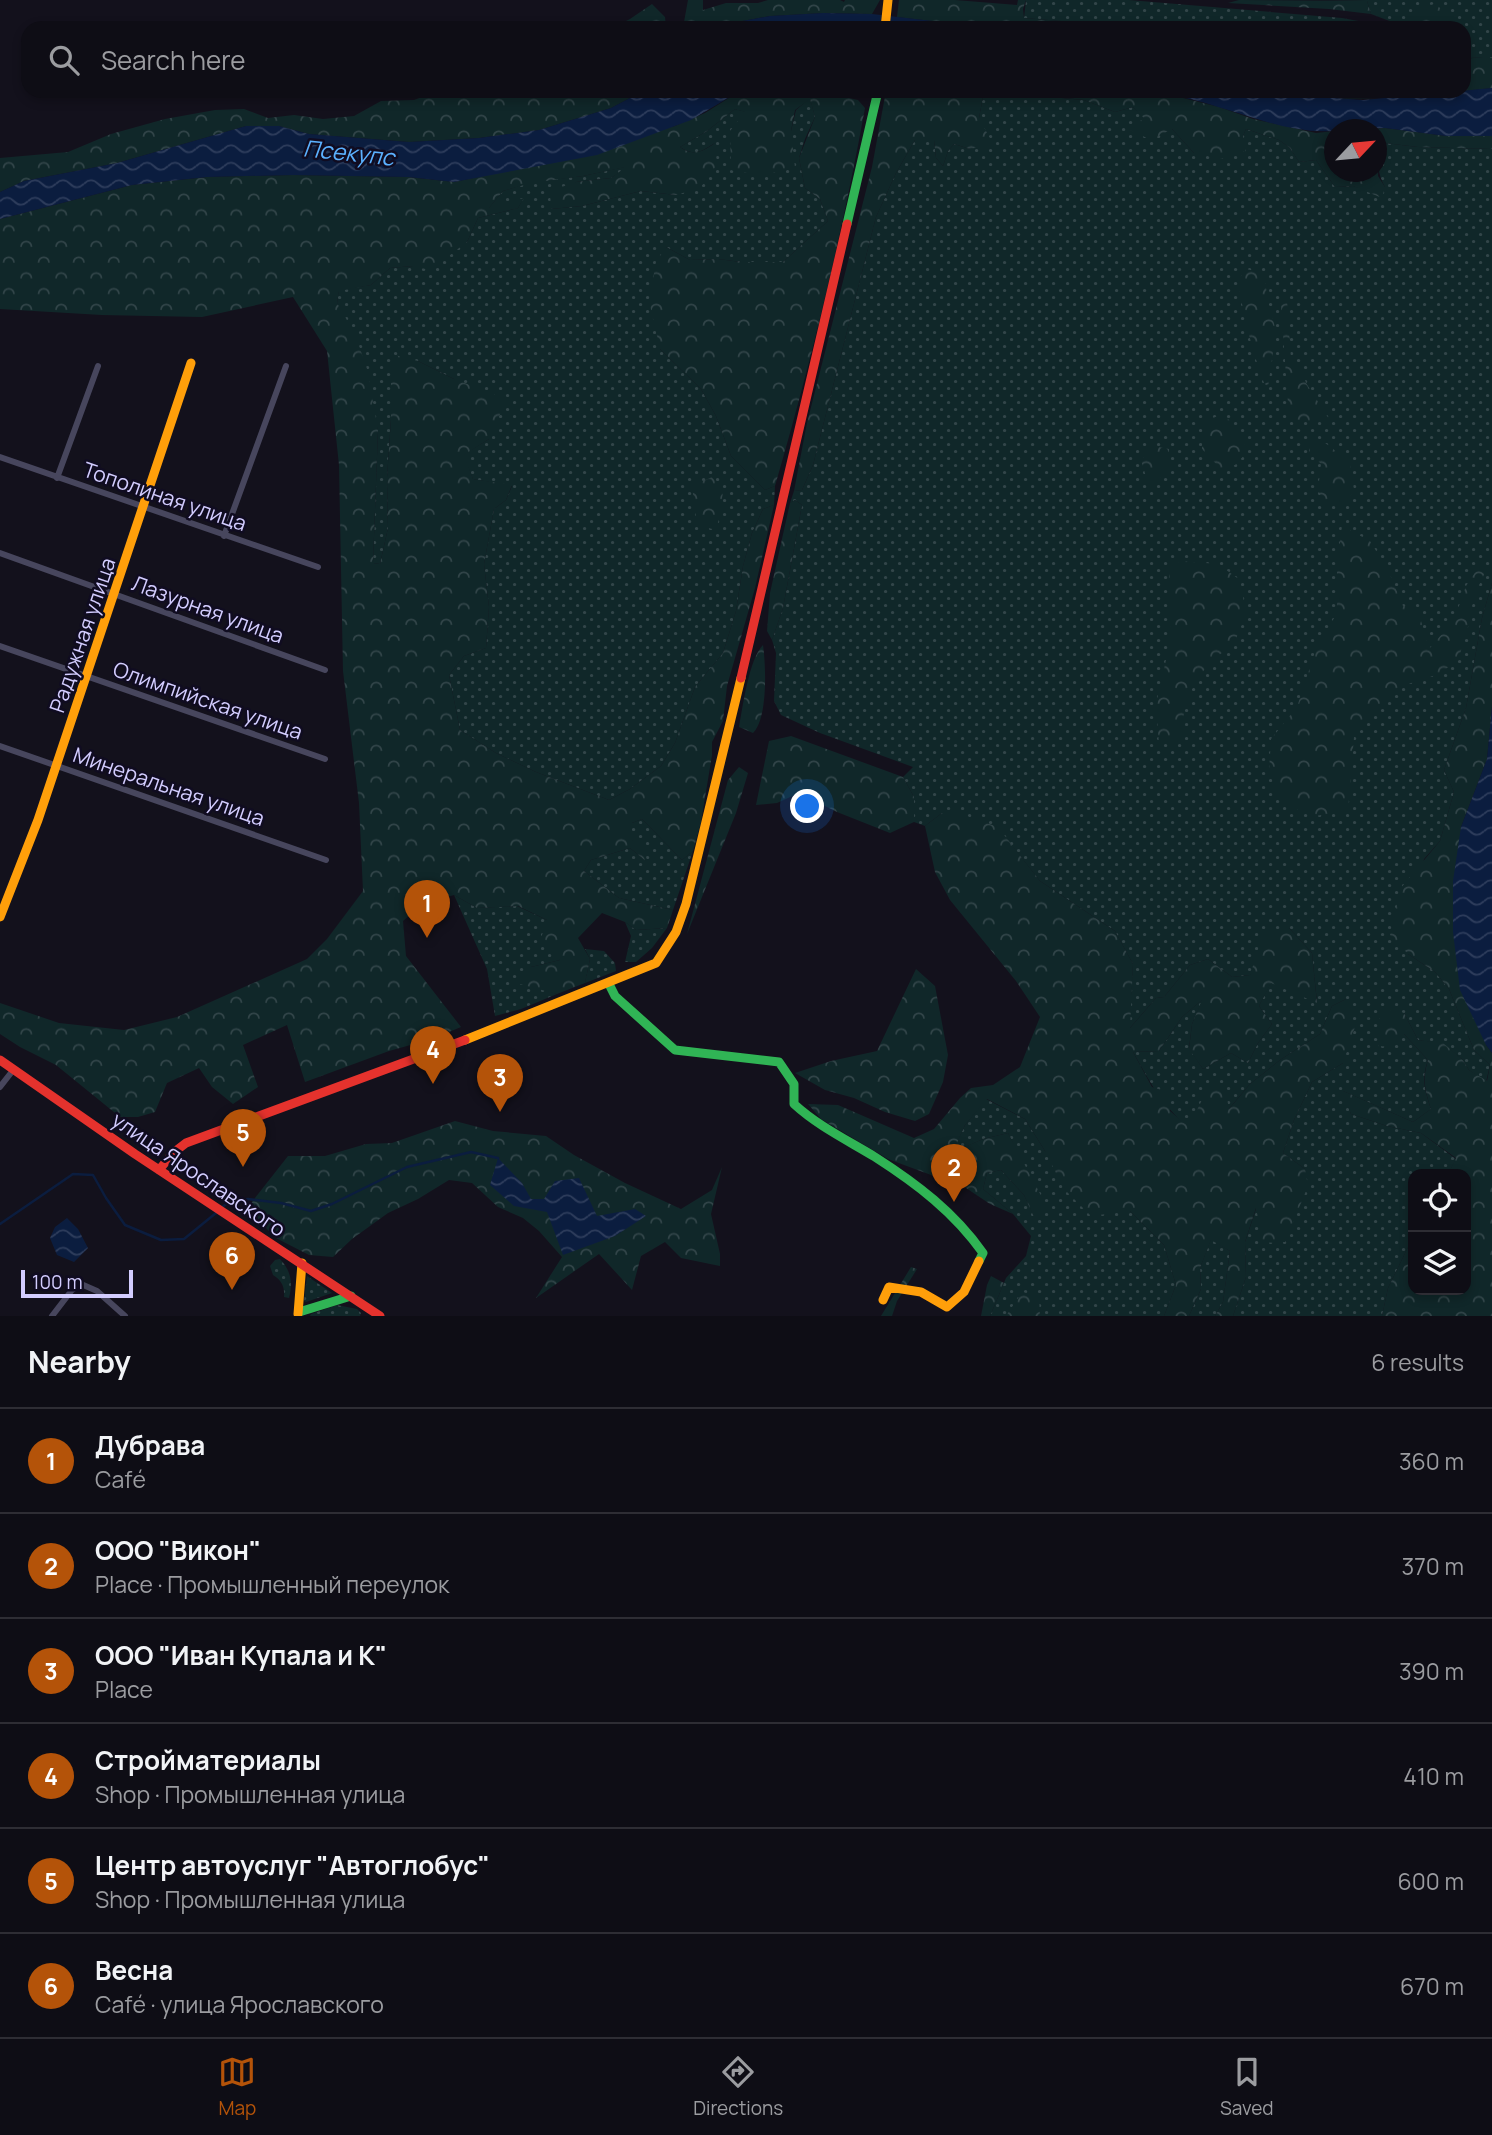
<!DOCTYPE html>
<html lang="en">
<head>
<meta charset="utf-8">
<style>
	:root { --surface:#0e0d15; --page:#1c1b22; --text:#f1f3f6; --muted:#9b9ca0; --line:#2e2d34; --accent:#b45309 }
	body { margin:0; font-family:Manrope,sans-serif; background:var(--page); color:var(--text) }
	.controls { position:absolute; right:21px; bottom:21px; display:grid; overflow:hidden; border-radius:14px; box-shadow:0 4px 10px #0003 }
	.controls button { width:63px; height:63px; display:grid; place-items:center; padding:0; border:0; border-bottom:2px solid var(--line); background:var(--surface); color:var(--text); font:35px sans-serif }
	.compass { position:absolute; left:1324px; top:119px; width:63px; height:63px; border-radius:50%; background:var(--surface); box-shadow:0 4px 10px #0003; rotate:64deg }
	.scale { position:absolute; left:21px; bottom:18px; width:112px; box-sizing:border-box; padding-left:7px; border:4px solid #d3cdff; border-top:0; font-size:19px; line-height:24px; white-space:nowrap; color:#d3cdff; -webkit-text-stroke:5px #100c21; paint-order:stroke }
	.you { position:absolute; left:808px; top:807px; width:24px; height:24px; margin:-18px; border:5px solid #fff; border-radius:50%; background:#1a73e8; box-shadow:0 0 0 10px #1a73e833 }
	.badge { display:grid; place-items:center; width:46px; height:46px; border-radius:50%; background:var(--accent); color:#fff; font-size:23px; font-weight:700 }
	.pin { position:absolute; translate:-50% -58px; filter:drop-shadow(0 2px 4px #0008) }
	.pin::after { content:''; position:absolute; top:37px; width:24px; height:21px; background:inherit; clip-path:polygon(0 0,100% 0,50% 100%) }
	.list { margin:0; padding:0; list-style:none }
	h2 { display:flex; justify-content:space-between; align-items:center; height:91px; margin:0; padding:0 28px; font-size:30px }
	h2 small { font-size:23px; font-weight:400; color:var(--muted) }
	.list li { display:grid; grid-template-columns:46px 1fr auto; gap:21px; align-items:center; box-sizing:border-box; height:105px; padding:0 28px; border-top:2px solid var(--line) }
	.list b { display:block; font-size:26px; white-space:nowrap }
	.list p { margin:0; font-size:23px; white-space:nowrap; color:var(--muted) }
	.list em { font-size:23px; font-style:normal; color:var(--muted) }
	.icon { flex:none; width:38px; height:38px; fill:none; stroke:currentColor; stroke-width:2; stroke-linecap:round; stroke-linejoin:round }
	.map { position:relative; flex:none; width:1492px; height:1316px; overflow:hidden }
	.search { position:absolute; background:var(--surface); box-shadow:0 4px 10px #0003; left:21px; right:21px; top:21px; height:77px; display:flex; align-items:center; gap:18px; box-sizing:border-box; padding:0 24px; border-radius:21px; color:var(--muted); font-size:26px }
	.sheet { height:721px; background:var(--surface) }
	nav { display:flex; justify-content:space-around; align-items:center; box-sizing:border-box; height:98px; border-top:2px solid var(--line); background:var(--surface); font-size:19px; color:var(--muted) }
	nav a { display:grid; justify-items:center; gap:4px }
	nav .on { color:var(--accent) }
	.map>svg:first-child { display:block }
	.grass { fill:url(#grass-dots) }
	.forest { fill:url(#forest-crowns) }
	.water { fill:url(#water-waves) }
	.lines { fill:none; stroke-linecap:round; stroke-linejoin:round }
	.stream { stroke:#0b1d3f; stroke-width:2.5 }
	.street { stroke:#47465d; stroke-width:6 }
	.fast { stroke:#30b455; stroke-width:9 }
	.slow { stroke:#ff9f0a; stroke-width:9 }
	.jam { stroke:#e5322d; stroke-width:9 }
	.labels { text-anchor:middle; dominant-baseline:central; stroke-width:5; stroke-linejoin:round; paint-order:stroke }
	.street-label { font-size:21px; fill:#d3cdff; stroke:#100c21 }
	.water-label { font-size:23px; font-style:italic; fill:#5bb1ff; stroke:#100c21 }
</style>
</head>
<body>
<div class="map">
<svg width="1492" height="1316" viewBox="0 0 1492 1316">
	<defs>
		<pattern id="grass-dots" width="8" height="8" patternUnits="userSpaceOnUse" patternTransform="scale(1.75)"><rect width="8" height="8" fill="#102729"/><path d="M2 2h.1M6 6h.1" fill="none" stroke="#324549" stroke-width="1.8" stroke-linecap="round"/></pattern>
		<pattern id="forest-crowns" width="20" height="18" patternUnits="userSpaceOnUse" patternTransform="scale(1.75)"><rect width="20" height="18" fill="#102729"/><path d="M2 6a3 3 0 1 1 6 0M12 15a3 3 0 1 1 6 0" fill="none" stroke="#324549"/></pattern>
		<pattern id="water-waves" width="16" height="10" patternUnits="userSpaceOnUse" patternTransform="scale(1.75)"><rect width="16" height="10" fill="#0b1d3f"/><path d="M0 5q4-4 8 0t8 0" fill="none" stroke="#2e3d5c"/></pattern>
	</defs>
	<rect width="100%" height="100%" fill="#13111c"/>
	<path class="grass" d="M1026,0H1129L1342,18L1380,25L1388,28C1374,28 1361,24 1348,28H1094L1061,21L1024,18Z
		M1319,0H1492V57L1469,58L1464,53V28H1408L1371,14L1367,1Z
		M984,91L1084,100L1115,112L1133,107L1147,120L1172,129L1194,153L1243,136L1246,129L1279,140L1290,148L1299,162L1316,160L1335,187L1353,186L1366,190L1385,187C1378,175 1377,162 1377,148L1385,143L1418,147L1492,149V583L1482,618L1466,708L1444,770L1454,792L1440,841L1424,859L1408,954L1435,972L1449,989L1474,1050L1490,1065L1486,1082L1469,1070L1462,1059L1443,1044L1418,1040L1404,1013V1034L1428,1060C1421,1079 1425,1091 1431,1109L1413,1122L1343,1091L1351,1114L1387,1126L1421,1133L1456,1159L1448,1174H1413V1237L1388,1288L1382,1316H1233L1246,1277L1245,1242L1257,1206L1305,1169L1283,1153L1294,1120L1312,1082L1343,1063L1346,999L1332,1006L1320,1034L1280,1060L1250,1084L1228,1110L1189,1128C1161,1104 1151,1084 1133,1052L1159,1051L1182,1017L1203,999L1192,1024L1189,1048L1203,1069L1231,1053L1248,1063L1258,1043L1272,1024L1259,1006L1271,982L1317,1002L1312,953L1289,928L1250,975L1232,977L1208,959L1190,965L1164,997L1156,998L1129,1029L1133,964L1115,931L1040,881L997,827L942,813L925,826L914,822V797L903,777L913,767L820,733L781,715L774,701L776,653L772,640L783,608L802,505L795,500L790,503L794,491L802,490L813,465L876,217L896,173L915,140H934L936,158L943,166L948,151L954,144L970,149L979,118Z
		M810,98L815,117L805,139L799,158L805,188L820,199L828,221L783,262H741L718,259L690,260L666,247L660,349L701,389L716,416L731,456L765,490L775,486L774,505L763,509L752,533L743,566L736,611L723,653L695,687L675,743L661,766L630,789L609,800L536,772L496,753L460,730L449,675L464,656L486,648L489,607L484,564L494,509L506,500L512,486L473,479L463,455L489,439L454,379L418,361L391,419L387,478L388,528L380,564L373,563L378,430L337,303L339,290L371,285L390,268L413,266L467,242L478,218L518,208L523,199L488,209L503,191L531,182L583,176L629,166L611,178L576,182L551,209L582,206L641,191L676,195L715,143C702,151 695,157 680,147L707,131L735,109L746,112L791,131L796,110Z
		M642,819L682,860L693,851L673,910L619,898L584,871L591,860L630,848L646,861L632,840V823Z
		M454,895L477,908L517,906L547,920L560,960L531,967L542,989L557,994L521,1009L495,1016L487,969Z
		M625,922L636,930L667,928L652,948L636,962H625L631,936Z
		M585,949L604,951L615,963L616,971L585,983L590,959Z
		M986,1099L1025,1119L1045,1151L1130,1211L1164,1245L1176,1285L1164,1316H990L1006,1278L1026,1256L1031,1236L1013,1214L983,1189L987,1173L1001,1170L1024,1195L1034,1216L1025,1168L1008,1133L983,1139L952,1153L965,1125Z
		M1211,1239L1230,1251L1223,1302L1215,1316H1189L1201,1289L1200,1268Z
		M280,1259C291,1271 293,1282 289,1298L284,1297C285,1286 281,1280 273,1275L270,1266L275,1260Z
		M307,1276L332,1293L306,1302L304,1301Z
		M337,1305L357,1309L361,1313L360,1316H310L311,1314Z"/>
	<path class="forest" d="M688,0H703V10L726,3H758L768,0H840L844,2L845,0H880L872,14L823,13L770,16L726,24L721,28H669L684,22Z
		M899,0H955L1017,5L1018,0H1026L1023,9L1024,18L1061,21L1094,28H993L897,17Z
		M1239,0L1367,1L1371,14L1329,9L1228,3Z
		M652,4L665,17L666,28H612L630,19Z
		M1436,4L1451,19L1448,28L1406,27C1408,9 1421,7 1436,4Z
		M1483,57H1492V88L1464,91V59Z
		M438,91L447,97L480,94L482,91H643L611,108L539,130L479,138L409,142L309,134L279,126H246L117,163L24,181L0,192V158L68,152L111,134L165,119L215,110L244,109L268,118L294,115L323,119L354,116L381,101L414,100Z
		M740,91H834L836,95L858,100L865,108C842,235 811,362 775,486L765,490L731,456L716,416L701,389L660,349L649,301L656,262L666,247L690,260L718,259L741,262H783L828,221L820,199L805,188L799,158L815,117L810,99L795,110L791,131L795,168C767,175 759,176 731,170L730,131L745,112L735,109L707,131L680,147C693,157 704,151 715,143L717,165L700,188L676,195L641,191L582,206L551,209L550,191L576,182L611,178L626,167L583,176L531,183L503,191L489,208L524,198L518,208L478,218L467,242L430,270L413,266L390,268L371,285L339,291L337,303L355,334L367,369L378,430L373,563L380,564L388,528L387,478L391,419V354L418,361L454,379L507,399L489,439L464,455L473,479L512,485L506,500L494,509L484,564L489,607L486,648L464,656L449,675L460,730L496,753L536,772L609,800L630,789L661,766L675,743L695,687L723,653L736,611L743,566L752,533L763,509L774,505L755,588L727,686L723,721L712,742V755L701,822L693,851L682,860L642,819L632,823V840L644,845L647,862L630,848L591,860L584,871L619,898L673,910L667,928L636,930L625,922L602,913L578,938L590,959L585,983L557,994L512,982L531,967L560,960L540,941L547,920L518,906L477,908L454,895L423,904L403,921L406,956L461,1027L432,1039L389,1051L305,1082L287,1025L243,1045L258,1087L233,1104L212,1087L199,1068L167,1083L155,1112L138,1117H120L56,1065L20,1047L0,1034V1003L59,1023L124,1030L177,1017L307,959L327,939L363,891L359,803L343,671L339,465L327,351L293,297L202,317L102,315L0,309V219L132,185L207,177L293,175L408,177L454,182L507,171L675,126L705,113Z
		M886,91H984L979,118L993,144L970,149L954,144L948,151L943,166L936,158L934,140H915L896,173L876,217L813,465L802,490L794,491L807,423L872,167Z
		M999,91H1155L1219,107L1253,119L1316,133L1334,131V172H1376L1377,154L1378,176L1385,187L1382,198L1353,186L1335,187L1316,160L1299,162L1290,148L1279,140L1246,129L1243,136L1246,151L1221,159L1194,153L1172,129L1151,140L1130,130L1136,121L1146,120L1133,107L1115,112L1084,100Z
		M1284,91H1464C1404,96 1344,105 1284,91Z
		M1385,128L1446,136H1492V149L1418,147L1385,143L1377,148L1376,130H1362Z
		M1246,269L1259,272L1265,281L1268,301L1276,331L1268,387L1264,383C1252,350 1243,315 1238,280Z
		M1287,300L1291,360L1301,367L1306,383L1329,419L1311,422L1289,418L1281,305Z
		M1223,414L1237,428L1248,451L1235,465L1220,468L1202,449L1203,422Z
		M1309,437C1328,440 1331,451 1349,459L1354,490L1345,504L1324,502L1318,490L1321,464L1309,451Z
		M1153,446L1169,449L1168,472L1153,482L1147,480L1141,460Z
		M712,477L723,490L721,511L716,530L697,525L692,486Z
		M795,500L802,505L783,608L772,640L767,631L770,593L790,503Z
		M1342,526L1370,541L1389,572L1403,606L1419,614L1429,649L1454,620L1466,586L1484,559L1487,568L1474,596L1468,627L1458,661L1436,675L1402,686L1354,737L1348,811L1315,816L1281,804L1269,771L1271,739L1297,707L1316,649L1337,613V567Z
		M1180,561L1218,564L1240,580L1246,614L1233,646L1214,658L1195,681L1184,711L1181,741L1159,745L1156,704L1171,638L1169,568Z
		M1492,583V706L1487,759L1461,827L1486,1045L1492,1053V1316H1382L1388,1288L1413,1237V1290H1466V1174H1448L1456,1158L1421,1133L1387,1126L1351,1114L1341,1090L1413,1122L1431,1109C1425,1091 1422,1079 1428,1060L1404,1034L1393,1047L1378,1046V1021L1386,1009L1404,1013L1418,1040L1443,1043L1462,1059L1469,1070L1487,1081L1490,1065L1474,1050L1449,989L1435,972L1408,954L1390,935L1400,889L1440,841L1454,792L1444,770L1466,708L1482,618Z
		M763,645C766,666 768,718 753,733L739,727C743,706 749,659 763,645Z
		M791,736L903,777L914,797V822L890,833L837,812L799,793L777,803L756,805L769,741Z
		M739,767L748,773L736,813L687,934L728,780Z
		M955,812L998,827L1040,881L1115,931L1133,964L1130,1028L1156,998L1164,997L1190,965L1208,959L1232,977L1250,975L1264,931L1289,928L1312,953L1317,1003L1271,983L1259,1006L1272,1024L1258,1043L1248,1063L1231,1053L1203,1069L1189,1049L1192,1024L1202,1000L1182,1017L1159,1051L1133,1052L1152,1087L1171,1093L1170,1111L1189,1127L1210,1083H1224L1229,1109L1250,1084L1280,1060L1320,1034L1332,1006L1346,999L1355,1027L1343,1063L1312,1082L1294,1120L1283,1153L1305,1169L1308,1186L1285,1242L1263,1243L1256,1208L1245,1242L1246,1277L1233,1316H1215L1223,1302L1230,1251L1211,1240L1200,1268L1201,1289L1189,1316H1164L1176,1285L1164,1245L1130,1211L1091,1216L1064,1189L1045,1151L1025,1119L987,1099L965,1125L953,1152L983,1139L1008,1133L1047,1207L1034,1217L1024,1195L1001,1170L987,1173L983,1189L1013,1214L990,1204L966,1188L888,1159L821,1119L808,1104L838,1105L914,1138L934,1129L960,1098L971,1088L993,1085L1020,1067L1040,1017L1016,981L950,900L935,872L925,826L942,813Z
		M916,969L935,986L948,1055L943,1082L929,1114L915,1121L885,1112L854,1098L825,1090L795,1073L831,1061L877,1051Z
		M455,1121L493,1131L546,1136L574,1155L625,1183L681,1209L712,1190L722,1167L711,1214L720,1254V1266L681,1258L665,1242L641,1256L632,1290L599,1254L536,1298L562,1257L539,1231L523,1218L498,1207L472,1183L449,1180L418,1199L388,1213L352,1239L333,1257L309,1255L274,1237L248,1207L288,1156H325L366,1144L392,1143Z
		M911,1267L917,1269L897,1301L892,1316H881Z
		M991,1276L1004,1283L990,1316H981L987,1285Z
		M1022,1292L1039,1296L1040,1316H1006Z"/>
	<path class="water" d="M823,13L872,14L993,28H722L726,24L770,16Z
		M1492,88V136H1446L1385,128L1334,130V131C1294,134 1256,118 1218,107C1198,100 1176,96 1155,91H1284L1306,96L1363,100Z
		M643,91H740L691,120L597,155L454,182L408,177L293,175L207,177L132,185L0,219V192L24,181L117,163L246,126H279L309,134L409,142L479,138L539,130L611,108Z
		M1492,706V1053L1486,1045L1460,990L1453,932V881L1461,827L1487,759Z
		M498,1158L522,1183L531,1199H544L555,1181L579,1178L597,1216L635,1209L646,1216L615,1236L563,1255L547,1212L514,1206L490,1185Z
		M67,1218L78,1229L88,1248L74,1262L57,1255L50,1238L55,1227Z"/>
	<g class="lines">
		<path class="stream" d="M222,1207L228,1203L248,1199L281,1203L311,1211L332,1204L407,1167L471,1152L498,1158
			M0,1224L73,1174L93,1175L106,1198L125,1225L161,1240L184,1239L216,1213"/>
		<path class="street" d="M0,457L318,567
			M57,478L98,366
			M224,536L286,366
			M0,553L325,670
			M0,646L325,759
			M0,746L326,860
			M0,1087L14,1069
			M52,1316L72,1290L81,1284L97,1291L125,1316"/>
		<path class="fast" d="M847,224L878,91
			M609,984L615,996L675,1050L779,1062L794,1084V1104C818,1126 847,1140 875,1157C917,1184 954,1212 983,1253L979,1261
			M299,1312L351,1296"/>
		<path class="slow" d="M885,28L888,0
			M0,917L38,820L191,363
			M465,1040L656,963L676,932L686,904L741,678
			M883,1300L889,1287L921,1292L947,1307L964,1292L979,1261
			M298,1314L302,1263"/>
		<path class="jam" d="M741,678L847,224
			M0,1060L135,1154L380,1316
			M159,1170L173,1153L186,1143L465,1040"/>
	</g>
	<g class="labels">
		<g class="street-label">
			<text transform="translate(165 496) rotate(19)">Тополиная улица</text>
			<text transform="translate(208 609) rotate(20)">Лазурная улица</text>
			<text transform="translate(82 635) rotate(-71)">Радужная улица</text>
			<text transform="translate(208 700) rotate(19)">Олимпийская улица</text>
			<text transform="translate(169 786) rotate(19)">Минеральная улица</text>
			<text transform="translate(199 1174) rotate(34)">улица Ярославского</text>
		</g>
		<g class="water-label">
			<text transform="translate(349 152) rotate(6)">Псекупс</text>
		</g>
	</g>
</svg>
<div class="controls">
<button><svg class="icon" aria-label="locate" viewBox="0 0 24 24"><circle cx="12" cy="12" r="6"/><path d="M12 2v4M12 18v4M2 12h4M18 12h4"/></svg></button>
<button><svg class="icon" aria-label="layers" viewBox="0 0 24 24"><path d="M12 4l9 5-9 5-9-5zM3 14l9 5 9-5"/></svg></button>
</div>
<svg class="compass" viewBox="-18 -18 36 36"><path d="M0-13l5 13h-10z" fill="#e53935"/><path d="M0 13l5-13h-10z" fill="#9b9ca0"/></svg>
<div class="scale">100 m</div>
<div class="you"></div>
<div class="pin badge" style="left:427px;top:938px">1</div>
<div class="pin badge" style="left:954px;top:1202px">2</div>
<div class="pin badge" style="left:500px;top:1112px">3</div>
<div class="pin badge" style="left:433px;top:1084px">4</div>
<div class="pin badge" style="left:243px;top:1167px">5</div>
<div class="pin badge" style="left:232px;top:1290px">6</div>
<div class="search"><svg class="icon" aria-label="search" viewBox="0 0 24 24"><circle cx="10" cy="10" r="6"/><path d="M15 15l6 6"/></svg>Search here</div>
</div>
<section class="sheet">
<h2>Nearby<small>6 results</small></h2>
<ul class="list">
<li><span class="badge">1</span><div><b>Дубрава</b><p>Café</p></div><em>360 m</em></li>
<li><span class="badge">2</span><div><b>ООО &quot;Викон&quot;</b><p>Place · Промышленный переулок</p></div><em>370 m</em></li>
<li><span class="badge">3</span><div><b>ООО &quot;Иван Купала и К&quot;</b><p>Place</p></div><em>390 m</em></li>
<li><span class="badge">4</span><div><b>Стройматериалы</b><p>Shop · Промышленная улица</p></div><em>410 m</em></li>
<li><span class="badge">5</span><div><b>Центр автоуслуг &quot;Автоглобус&quot;</b><p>Shop · Промышленная улица</p></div><em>600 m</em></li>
<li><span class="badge">6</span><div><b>Весна</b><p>Café · улица Ярославского</p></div><em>670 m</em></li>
</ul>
</section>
<nav>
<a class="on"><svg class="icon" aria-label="map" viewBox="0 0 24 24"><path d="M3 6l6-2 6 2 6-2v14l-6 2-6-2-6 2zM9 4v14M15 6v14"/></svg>Map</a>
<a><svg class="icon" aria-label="directions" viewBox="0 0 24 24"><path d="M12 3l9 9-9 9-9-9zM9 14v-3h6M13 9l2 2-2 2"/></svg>Directions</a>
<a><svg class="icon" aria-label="saved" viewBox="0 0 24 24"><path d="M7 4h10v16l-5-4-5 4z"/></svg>Saved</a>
</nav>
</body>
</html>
